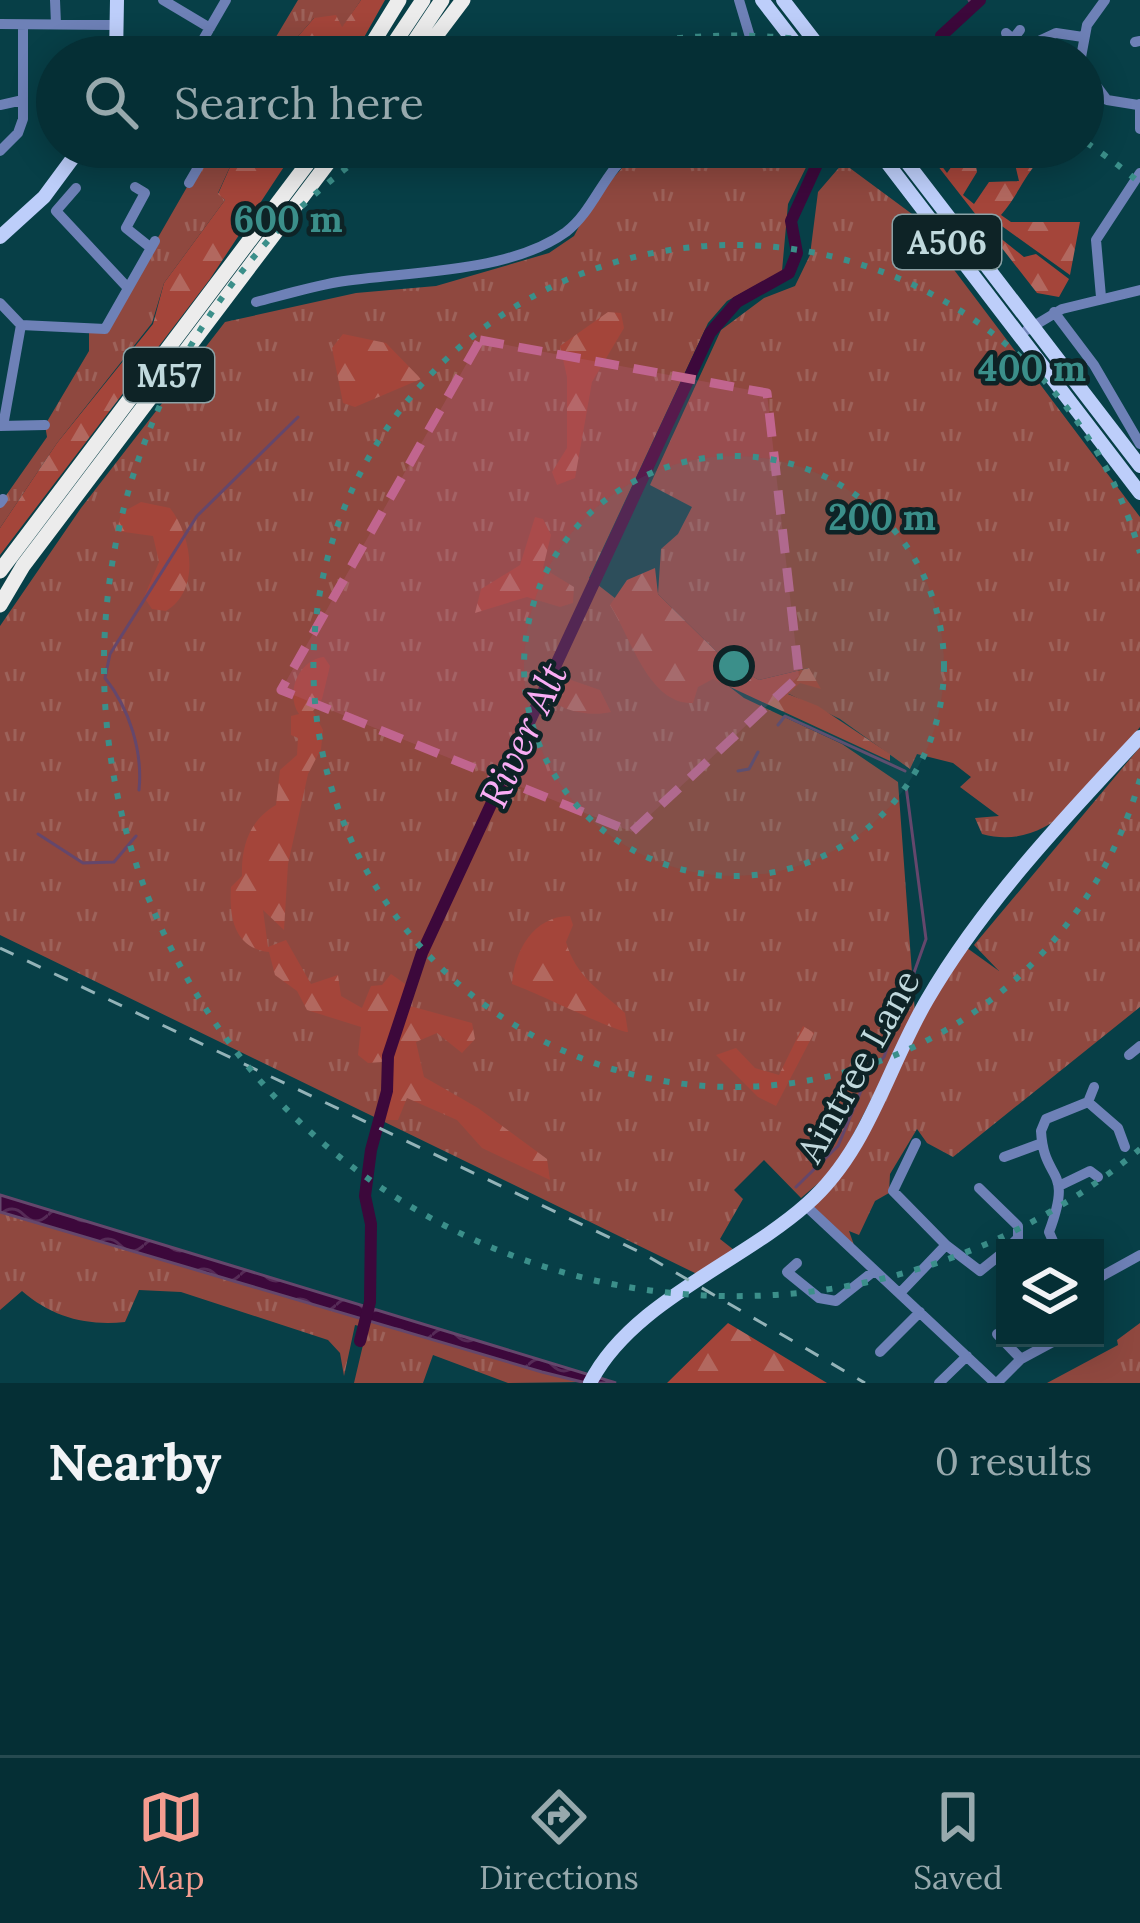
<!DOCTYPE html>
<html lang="en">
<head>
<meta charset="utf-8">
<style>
	:root { --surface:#052f35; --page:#0e373d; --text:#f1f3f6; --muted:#97a9ad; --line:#264a50; --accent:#f59d90 }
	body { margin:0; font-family:Lora,serif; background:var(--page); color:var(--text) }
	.controls { position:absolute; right:36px; bottom:36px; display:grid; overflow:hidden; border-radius:0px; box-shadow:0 6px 30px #0003 }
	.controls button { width:108px; height:108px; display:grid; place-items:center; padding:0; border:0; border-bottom:3px solid var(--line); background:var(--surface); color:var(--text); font:60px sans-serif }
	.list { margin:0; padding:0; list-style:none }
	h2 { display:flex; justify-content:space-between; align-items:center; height:156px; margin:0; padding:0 48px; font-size:51px }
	h2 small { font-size:39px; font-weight:400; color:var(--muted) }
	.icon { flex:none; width:66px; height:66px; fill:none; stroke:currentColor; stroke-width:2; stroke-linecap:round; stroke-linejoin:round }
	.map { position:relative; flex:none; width:1140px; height:1383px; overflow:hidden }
	.search { position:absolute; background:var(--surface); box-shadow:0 6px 30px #0003; left:36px; right:36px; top:36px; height:132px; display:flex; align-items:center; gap:30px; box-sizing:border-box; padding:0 42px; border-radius:66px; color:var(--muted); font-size:45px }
	.sheet { height:372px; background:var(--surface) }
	nav { display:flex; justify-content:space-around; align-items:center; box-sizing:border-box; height:168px; border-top:3px solid var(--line); background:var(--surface); font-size:33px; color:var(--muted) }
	nav a { display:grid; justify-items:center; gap:6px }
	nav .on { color:var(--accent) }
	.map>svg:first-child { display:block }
	.grass { fill:url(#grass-tufts) }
	.forest { fill:url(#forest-firs) }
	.water { fill:url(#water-waves); stroke:#64476c; stroke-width:3 }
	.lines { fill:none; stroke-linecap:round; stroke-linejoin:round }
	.stream { stroke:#64476c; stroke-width:3 }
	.river { stroke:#3c083b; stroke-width:12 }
	.minor { stroke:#6e81b7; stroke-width:10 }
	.major { stroke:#bdcefa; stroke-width:14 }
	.highway { stroke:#ececec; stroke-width:15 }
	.rail { stroke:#93b3b8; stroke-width:3; stroke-dasharray:15 15; stroke-linecap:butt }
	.marked { fill:#c1658f; fill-opacity:0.2; stroke:#c1658f; stroke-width:9; stroke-dasharray:24 15; stroke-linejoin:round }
	.ring { fill:none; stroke:#3b8f8a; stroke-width:6; stroke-dasharray:6 12 }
	.labels { text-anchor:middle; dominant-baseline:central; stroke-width:9; stroke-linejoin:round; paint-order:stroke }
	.shield { fill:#0e2326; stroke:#8ba2a6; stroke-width:3 }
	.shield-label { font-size:33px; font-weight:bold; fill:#c0d9dd }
	.street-label { font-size:36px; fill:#c0d9dd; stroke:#0e2326 }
	.water-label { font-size:39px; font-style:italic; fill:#f9adf5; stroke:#0e2326 }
	.centre { fill:#3b8f8a; stroke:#0e2326; stroke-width:6 }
	.ring-label { font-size:36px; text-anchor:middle; font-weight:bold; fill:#3b8f8a; stroke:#0e2326; stroke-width:9; stroke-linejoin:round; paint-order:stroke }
</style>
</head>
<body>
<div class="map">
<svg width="1140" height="1383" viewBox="0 0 1140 1383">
	<defs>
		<pattern id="grass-tufts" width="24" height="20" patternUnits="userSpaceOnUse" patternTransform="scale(3)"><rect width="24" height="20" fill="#8f483f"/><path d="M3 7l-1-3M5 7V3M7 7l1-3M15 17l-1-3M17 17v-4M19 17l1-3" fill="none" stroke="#9d625a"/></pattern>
		<pattern id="forest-firs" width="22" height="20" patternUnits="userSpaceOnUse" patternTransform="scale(3)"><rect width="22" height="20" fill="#a4453a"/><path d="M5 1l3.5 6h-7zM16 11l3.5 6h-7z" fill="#b2685f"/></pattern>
		<pattern id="water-waves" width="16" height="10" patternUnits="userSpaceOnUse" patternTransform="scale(3)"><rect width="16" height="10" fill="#3c083b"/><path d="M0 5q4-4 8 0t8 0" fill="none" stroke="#562b57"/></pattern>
	</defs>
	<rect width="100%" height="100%" fill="#073f47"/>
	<path class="grass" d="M298,0H361L342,28L314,18L280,57H264Z
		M210,147H239L218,193L225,200L164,283L152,323L57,443L0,528V504L47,437L45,425L89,351V330L106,328Z
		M651,147H816L788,204L782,271L727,301L708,323L589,578L744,698L842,744L898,782L915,1014L836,1168L801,1198L764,1160L734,1190L743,1199L720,1239L734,1250L697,1274L0,935V626L81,508L225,322L356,293L436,286L549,253L574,236L592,202L622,168Z
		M843,163L912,214L1140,517V727C1099,776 1055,854 982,834L975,818L999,816L960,787L971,777L953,763L917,754L910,769L840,719L787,693L809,668L759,680L728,663L658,594L661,549L678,534L692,507L650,485L721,330L764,298L795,286L810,255L818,192Z
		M1140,747V1007L953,1157L927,1143L917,1129L890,1174L889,1193L875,1201L859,1235L849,1231L854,1245L814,1208L813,1200L826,1191L913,1031L967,948L999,971L974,945Z
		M0,1212L583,1382L508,1383L433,1355L423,1383H354L367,1328L355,1325L344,1376L340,1353L328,1340L181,1292L139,1290L125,1322C86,1326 52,1317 22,1291L0,1310Z
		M1140,1323V1383H1047L1118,1345L1117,1340Z"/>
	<path class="forest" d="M361,0H385L353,57H280L314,18L336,15L342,27Z
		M239,147H297L210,279L0,555V528L57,443L153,324L164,283L225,200L218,194Z
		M923,147H938L935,157L947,173L959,156L974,155L977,172L963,195L974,204L989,182L1019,181L1014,160L1021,147H1058C1027,163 1023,190 1001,215L1011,222H1080L1070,275L992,219L999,237L1024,257L1036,254L1069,279L1059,297L1037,293Z
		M608,312L621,313L624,328L592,382L575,478L557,485L552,472L567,448V377L560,346Z
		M343,334L386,343L421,379L355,407L343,403L332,348Z
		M141,502L170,508C192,536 201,590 166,611L152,609L144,597L159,562L153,536L117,531L121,513Z
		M535,517L543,519L551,535L543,568L574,587L573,603L560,607L527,597L475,613L481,589L520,565Z
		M655,568L658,594L728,663L759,680L809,668L821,689L800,683L788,694L818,706L890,754V761L713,679L698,687L693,703C649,705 631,638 610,605L627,580Z
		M324,657L330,666L322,699L313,711L323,730L321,749L308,774L288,864L284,930L263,910L268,947L286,940L311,984L338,975L341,996L362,1008L371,986L382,985L391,974L408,986L382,1062L368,1063L358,1055L361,1027L307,1010L297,991L275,975L269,952C234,948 229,917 231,887L242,876C241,845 250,820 276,805L280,770L297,755L298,738L291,735V716L299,714C285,694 298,660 324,657Z
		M554,674L600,690L611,712C592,717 556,712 545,692Z
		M570,916L573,925L566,942C576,977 600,990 625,1013L628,1032C618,1033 533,991 512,984C514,952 533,916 570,916Z
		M410,1006L472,1023L475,1039L462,1053L437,1033L416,1042L424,1077L478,1108L547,1159L550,1180L482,1148L457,1120L407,1098L398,1120H382L391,1055Z
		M803,1026L814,1033L776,1106L758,1097L716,1055L736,1048L755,1068L779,1075Z
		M728,1323L827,1383H667Z"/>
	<path class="water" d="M0,1195L616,1383H586L542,1372L0,1212Z"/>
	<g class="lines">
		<path class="stream" d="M969,0L972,5
			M778,725L785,716L905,771
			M738,771L749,769L758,752
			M139,790C143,751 129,708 105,678L110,654L197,516L298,417
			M38,834L83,863L114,862L136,836
			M796,1187L838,1146L868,1074L884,1057L926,939L906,786"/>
		<path class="river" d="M938,57L941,36L980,0
			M360,1341L370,1302L371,1224L365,1196L371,1150L387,1091L388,1056L422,953L710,333L737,302L789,273L797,253L791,221L825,147"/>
		<path class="minor" d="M55,0L56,24
			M163,0L210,28
			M739,0L756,57
			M0,24L116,25
			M1006,33L1013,39L1020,30
			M1013,39L1028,46L1056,33L1083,37
			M1135,42L1140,41
			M193,57L226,0
			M1081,57L1087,25L1105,0
			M1083,68L1107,100L1138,105
			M1140,104V129
			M0,105L23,100
			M0,151L18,133L23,119V26
			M189,183L210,147
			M135,187L145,193L126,228L151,248
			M76,188L56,211L127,287
			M1101,297L1096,240L1140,173
			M256,302C283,295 310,287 338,282C405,271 508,274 566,232C595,210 604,169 637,147
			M0,303L21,325L105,329L155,241
			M1054,312L1094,365L1140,444
			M1027,330L1062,309L1140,290
			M0,426L45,425
			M3,426L21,325
			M0,503L3,499
			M1129,1055L1140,1046
			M1088,1102L1118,1128L1125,1147
			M916,1143L893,1191L946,1245
			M1004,1157L1042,1143
			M1061,1185L1090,1171L1098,1177
			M979,1188L1018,1226V1238L1008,1248
			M806,1206L995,1383
			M1056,1248L1049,1232C1074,1165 1044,1184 1041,1131L1046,1119L1088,1102L1094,1087
			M797,1263L787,1272L819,1298L836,1301L874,1271
			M1095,1280L1140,1255
			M900,1293L946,1245L980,1271L1005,1251
			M997,1334L1021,1359
			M880,1352L920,1312
			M939,1383L967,1356
			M997,1383L1021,1359L1060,1338"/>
		<path class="major" d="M762,0L806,57
			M783,0L827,57
			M116,57L117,0
			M875,147L1140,493
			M895,147L1140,466
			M0,237L44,197L81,147
			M590,1383C631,1302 741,1263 807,1204C868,1151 887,1068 927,1000C982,905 1065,817 1140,737"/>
		<path class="highway" d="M364,57L399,0
			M385,57L423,0
			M404,57L442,0
			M420,57L463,0
			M0,571L320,147
			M0,605L23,566L340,147"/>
		<path class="rail" d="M0,948L642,1253L865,1383"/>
	</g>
	<path class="marked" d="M480,340L767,393L799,676L632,832L281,690Z"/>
	<circle cx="734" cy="666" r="210" fill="#3b8f8a" fill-opacity=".12"/>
	<g class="ring">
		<circle cx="734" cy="666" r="210"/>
		<path d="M1140 779A421 421 0 1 1 1140 553"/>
		<path d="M1140 1149A631 631 0 1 1 372 149M571 57A631 631 0 0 1 897 57M1087 143A631 631 0 0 1 1140 183"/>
	</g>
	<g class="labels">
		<g class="shield">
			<rect x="893" y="215" width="108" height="54" rx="9"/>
			<rect x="124" y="348" width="90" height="54" rx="9"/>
		</g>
		<g class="shield-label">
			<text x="947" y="242">A506</text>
			<text x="169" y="375">M57</text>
		</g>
		<g class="street-label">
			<text transform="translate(858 1066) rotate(-61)">Aintree Lane</text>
		</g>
		<g class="water-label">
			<text transform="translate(523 735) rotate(-65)">River Alt</text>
		</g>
	</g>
	<circle cx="734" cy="666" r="18" class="centre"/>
	<g class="ring-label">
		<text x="288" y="232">600 m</text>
		<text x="1032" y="381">400 m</text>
		<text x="882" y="530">200 m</text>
	</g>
</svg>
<div class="controls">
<button><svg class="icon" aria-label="layers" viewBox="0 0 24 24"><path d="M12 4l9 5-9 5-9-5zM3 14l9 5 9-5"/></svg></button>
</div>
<div class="search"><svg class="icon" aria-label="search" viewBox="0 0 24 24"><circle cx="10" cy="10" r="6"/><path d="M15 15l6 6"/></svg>Search here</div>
</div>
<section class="sheet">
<h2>Nearby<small>0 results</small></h2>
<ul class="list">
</ul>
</section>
<nav>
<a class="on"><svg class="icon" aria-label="map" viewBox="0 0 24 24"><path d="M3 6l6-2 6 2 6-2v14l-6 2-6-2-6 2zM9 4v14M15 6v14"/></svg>Map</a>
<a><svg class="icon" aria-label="directions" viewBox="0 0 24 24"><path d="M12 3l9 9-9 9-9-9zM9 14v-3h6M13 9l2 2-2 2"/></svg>Directions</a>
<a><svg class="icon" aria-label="saved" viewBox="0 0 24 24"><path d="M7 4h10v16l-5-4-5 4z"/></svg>Saved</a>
</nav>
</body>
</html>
